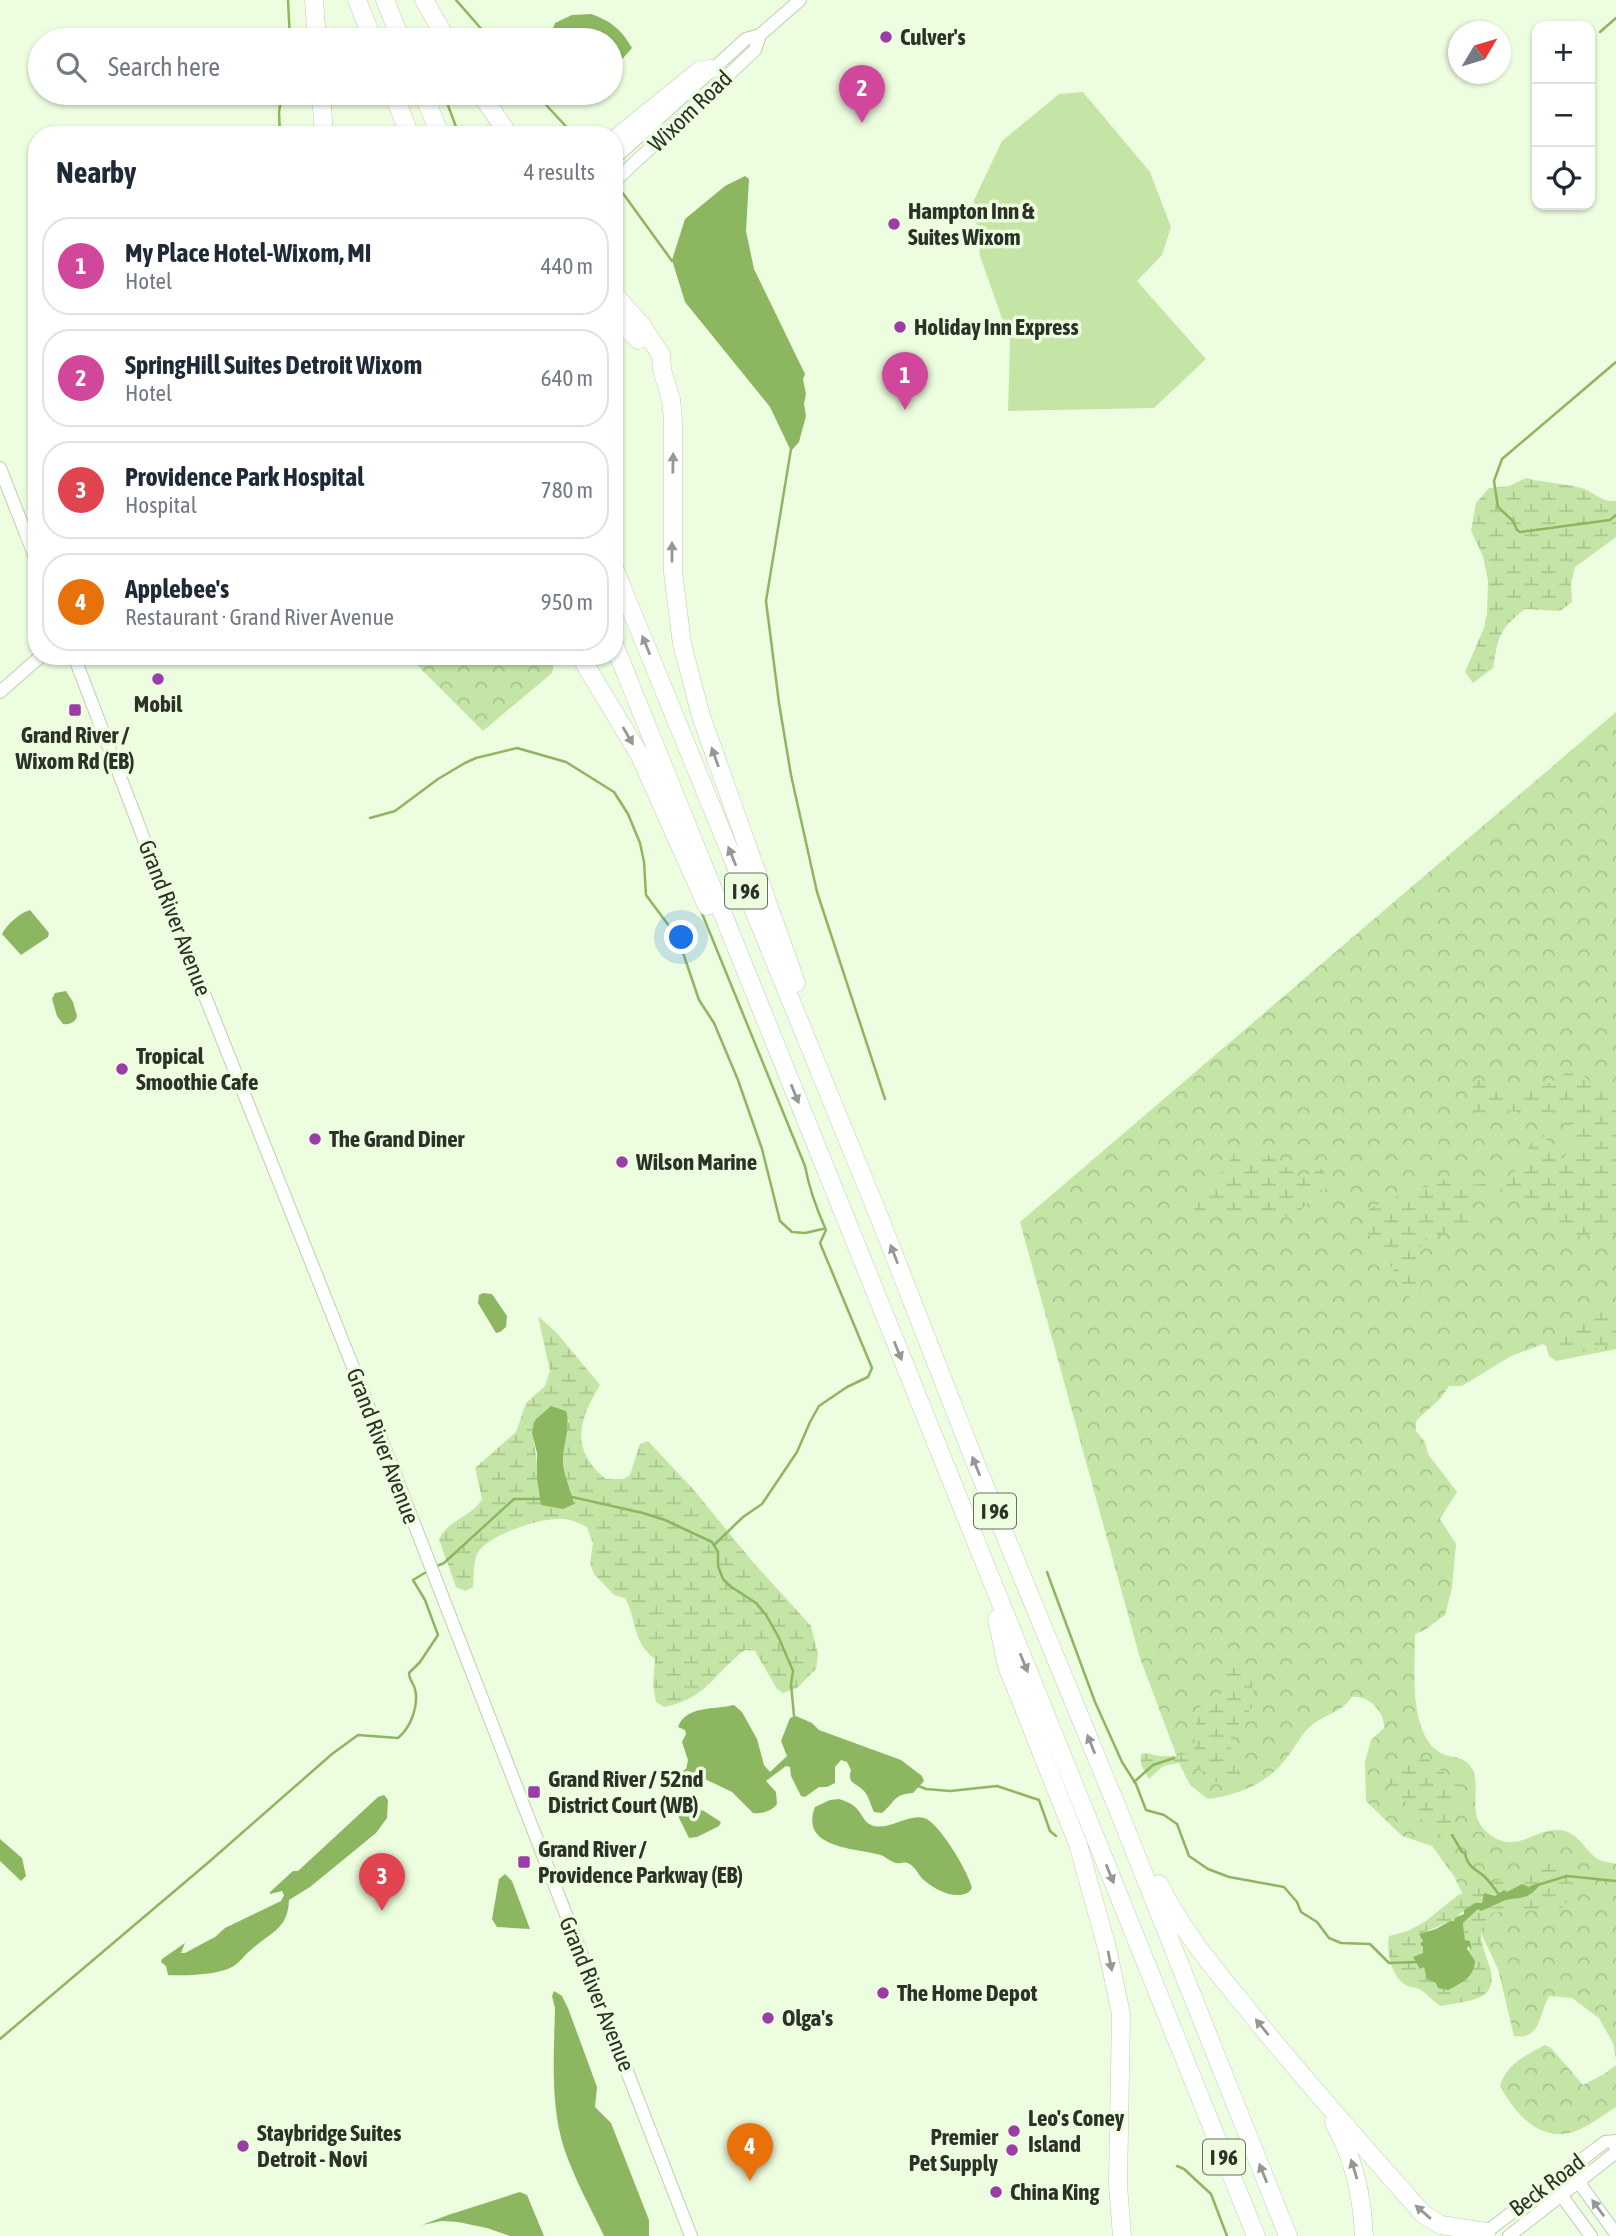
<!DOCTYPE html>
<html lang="en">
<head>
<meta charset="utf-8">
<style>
	:root { --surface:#fff; --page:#f6f6f7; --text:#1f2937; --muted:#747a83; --line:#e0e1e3; --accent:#db2777 }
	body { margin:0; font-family:"Asap Condensed",sans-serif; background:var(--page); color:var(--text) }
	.controls { position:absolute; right:21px; top:21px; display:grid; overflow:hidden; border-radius:14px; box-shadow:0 2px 5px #0004 }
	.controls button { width:63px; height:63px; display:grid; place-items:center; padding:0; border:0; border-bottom:2px solid var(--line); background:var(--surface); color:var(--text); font:35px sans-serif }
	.compass { position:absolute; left:1448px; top:21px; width:63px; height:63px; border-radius:50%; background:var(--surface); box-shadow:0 2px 5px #0004; rotate:52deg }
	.you { position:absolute; left:682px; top:938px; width:24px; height:24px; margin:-18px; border:5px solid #fff; border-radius:50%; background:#1a73e8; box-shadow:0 0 0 10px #1a73e833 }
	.badge { display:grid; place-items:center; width:46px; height:46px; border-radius:50%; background:var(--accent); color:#fff; font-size:23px; font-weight:700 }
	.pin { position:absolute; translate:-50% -58px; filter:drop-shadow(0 2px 4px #0008) }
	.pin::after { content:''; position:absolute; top:37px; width:24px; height:21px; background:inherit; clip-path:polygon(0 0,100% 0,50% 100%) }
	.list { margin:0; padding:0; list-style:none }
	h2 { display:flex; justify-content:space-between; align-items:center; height:91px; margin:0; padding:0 28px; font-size:30px }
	h2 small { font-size:23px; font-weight:400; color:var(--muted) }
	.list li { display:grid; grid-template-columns:46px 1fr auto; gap:21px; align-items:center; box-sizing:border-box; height:98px; margin:0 14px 14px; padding:0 14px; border:2px solid var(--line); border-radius:28px }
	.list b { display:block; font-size:26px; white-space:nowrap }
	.list p { margin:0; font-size:23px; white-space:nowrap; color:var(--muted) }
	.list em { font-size:23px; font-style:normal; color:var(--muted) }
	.icon { flex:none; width:38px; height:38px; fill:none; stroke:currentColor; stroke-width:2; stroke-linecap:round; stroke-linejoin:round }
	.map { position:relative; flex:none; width:1616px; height:2236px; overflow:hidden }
	.search { position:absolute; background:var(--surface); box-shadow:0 2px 5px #0004; left:28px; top:28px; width:595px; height:77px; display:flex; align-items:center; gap:18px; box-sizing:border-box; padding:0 24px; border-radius:38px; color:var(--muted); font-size:26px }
	.panel { position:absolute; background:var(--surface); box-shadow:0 2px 5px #0004; left:28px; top:126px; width:595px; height:539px; border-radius:28px }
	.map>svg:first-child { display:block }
	.grass { fill:#c4e5a5 }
	.forest { fill:url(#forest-crowns) }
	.wetland { fill:url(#wetland-marsh); fill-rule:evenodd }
	.water { fill:#8cb760 }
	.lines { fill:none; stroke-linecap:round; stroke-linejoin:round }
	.stream { stroke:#8cb760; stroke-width:2.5 }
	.secondary-casing { stroke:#bfceb2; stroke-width:14 }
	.highway-casing { stroke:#bfceb2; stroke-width:19 }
	.secondary { stroke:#fff; stroke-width:12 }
	.highway { stroke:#fff; stroke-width:18 }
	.oneway { fill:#969893 }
	.poi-dot { fill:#9b3da6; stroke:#edfddf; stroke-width:2.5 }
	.labels { text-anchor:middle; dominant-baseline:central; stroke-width:7; stroke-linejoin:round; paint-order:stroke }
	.shield { fill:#edfddf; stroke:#666f5e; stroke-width:2 }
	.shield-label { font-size:21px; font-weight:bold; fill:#2c3227 }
	.poi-label { font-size:23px; font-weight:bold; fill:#2c3227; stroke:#edfddf; text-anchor:start }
	.street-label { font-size:23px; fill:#2c3227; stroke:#edfddf }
</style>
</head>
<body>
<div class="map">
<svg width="1616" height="2236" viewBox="0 0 1616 2236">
	<defs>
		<pattern id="forest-crowns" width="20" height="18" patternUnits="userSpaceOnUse" patternTransform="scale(1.75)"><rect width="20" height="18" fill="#c4e5a5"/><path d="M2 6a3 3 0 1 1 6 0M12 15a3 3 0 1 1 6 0" fill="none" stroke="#a9c58e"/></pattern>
		<pattern id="wetland-marsh" width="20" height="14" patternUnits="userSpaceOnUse" patternTransform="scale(1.75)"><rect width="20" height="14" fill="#c4e5a5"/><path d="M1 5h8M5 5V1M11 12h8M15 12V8" fill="none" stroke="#a9c58e"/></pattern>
	</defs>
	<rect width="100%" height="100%" fill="#edfddf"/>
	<path class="grass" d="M1083,92L1150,172L1171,227L1162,255L1137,281L1206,359L1154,408L1008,411L1010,341L980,256L974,200L1002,141L1059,94Z"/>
	<path class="forest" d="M408,656H549L554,663L552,673L483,731Z
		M1616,712V1349L1556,1361L1549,1356L1546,1346L1543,1344L1511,1356L1462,1386H1449L1440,1399L1420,1417L1416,1422V1431L1425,1442L1428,1454L1457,1492L1440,1519L1456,1544L1452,1588L1445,1615L1425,1630L1415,1634C1415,1666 1408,1732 1439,1752C1449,1759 1463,1754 1471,1767C1481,1782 1471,1804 1478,1820C1481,1827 1486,1832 1492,1836C1516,1853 1533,1830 1558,1830C1576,1830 1583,1847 1596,1858C1601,1862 1610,1862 1616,1864V2059L1613,2043L1599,2018L1572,1998L1549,1996C1539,2013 1541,2041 1514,2036L1498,1969L1454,1876L1432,1846L1402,1836L1366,1801L1365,1762L1371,1740L1384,1728C1385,1711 1368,1695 1352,1697C1342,1712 1326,1714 1312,1725C1301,1733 1294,1750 1285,1760C1266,1784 1238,1795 1208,1799L1190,1785L1180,1765L1140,1658L1020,1222Z
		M1545,2045L1551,2048L1583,2085L1604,2074L1616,2065V2107C1603,2115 1587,2128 1573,2132C1538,2142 1515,2113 1500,2086C1507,2063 1525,2056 1545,2045Z"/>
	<path class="wetland" d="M1526,478C1544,483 1563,483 1581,488C1594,491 1601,503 1616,501V537L1575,567L1571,583L1572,602L1560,611L1525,609C1499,629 1498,637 1493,668L1473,683L1465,672L1484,628L1487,613L1488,580L1483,556L1471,531L1476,503L1489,488L1509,486Z
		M1568,1072L1582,1074L1600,1091L1616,1095V1235L1605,1231L1568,1238L1539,1222L1512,1188C1497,1189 1481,1192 1471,1204L1467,1227L1460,1232C1446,1230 1433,1236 1422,1243L1417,1257L1421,1288L1419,1301L1413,1303L1385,1256L1365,1229L1362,1215L1370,1208L1396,1197L1405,1190L1427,1187L1437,1180H1451L1462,1186L1509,1181L1535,1137L1544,1135L1557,1158H1563L1573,1149L1568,1117L1563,1111L1548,1112L1537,1117C1512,1108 1502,1112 1476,1114C1467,1100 1467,1093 1478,1080C1489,1080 1494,1087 1504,1090C1527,1099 1549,1083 1568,1072Z
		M1252,1149L1264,1152L1301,1177L1322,1169L1330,1182L1324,1190L1312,1197L1298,1214L1284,1217L1246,1214L1226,1217L1213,1212L1200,1214L1191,1207L1190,1199L1217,1179L1235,1152Z
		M1616,1309V1341L1608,1345L1562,1357L1555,1354C1558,1332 1572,1323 1588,1310L1601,1312Z
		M538,1316L557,1333L600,1385C578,1421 570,1450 606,1479H623L630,1475L640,1444L648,1441L693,1489L752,1561L811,1626L818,1654L816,1669L797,1688L783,1693L777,1689L755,1651L745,1650C714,1673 708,1698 664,1707L656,1702L653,1685L655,1659C631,1640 638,1622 625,1598L614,1595L594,1574L590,1563L593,1544L587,1527C577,1522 567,1518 556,1519C535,1520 487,1535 477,1554C473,1563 474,1578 473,1587L465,1591L456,1587L439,1539C449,1519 472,1517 482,1499L475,1468L516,1432L526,1403L545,1386L550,1371ZM569,1420C563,1438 559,1475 571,1491L542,1505C537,1481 538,1457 532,1433Z
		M1229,1668H1246C1255,1687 1259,1704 1243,1719C1238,1724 1232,1730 1231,1738C1228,1750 1238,1763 1238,1776L1229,1783L1216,1782L1196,1766L1183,1762L1163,1766L1149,1779L1141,1765V1754C1149,1752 1151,1755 1159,1756C1170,1757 1184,1756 1194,1751L1196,1725L1200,1707L1224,1692L1223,1680Z
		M1404,1757L1428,1759L1460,1786C1459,1804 1446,1817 1455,1836L1450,1838C1427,1829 1423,1820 1407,1803C1399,1795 1391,1789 1383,1779L1386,1768Z
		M1553,1861L1569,1863C1585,1879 1574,1893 1562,1908L1516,1912H1494C1459,1939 1509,1971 1485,1994C1475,2002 1453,2003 1441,2006C1433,2002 1426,1992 1419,1989C1416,1987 1411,1988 1408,1986C1391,1978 1386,1952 1389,1936L1408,1931L1426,1921L1458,1895ZM1521,1884L1529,1887L1538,1886L1525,1898L1505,1900L1496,1907L1478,1909L1463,1923L1465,1941L1471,1950L1467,1947L1469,1953L1438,1985L1417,1956L1423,1954V1947L1421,1946L1425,1932L1450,1921H1454L1461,1913L1482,1903L1485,1893L1495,1896L1503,1890L1507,1892Z"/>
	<path class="water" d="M591,14C611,21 622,30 632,48L611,72V40H553L550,36L555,23L572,15Z
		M745,176L749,179L746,231L754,269L805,374L803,379L806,394L804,404L806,416L799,442L791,451L770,407L685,302L672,260L685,219L725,186Z
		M30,910L49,933L48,937L21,955L2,934C7,924 20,913 30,910Z
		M66,991L73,1002L77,1016C76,1022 69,1025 63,1024L57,1016L52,999L55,993Z
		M483,1293L492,1294L507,1316L506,1327L500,1332L496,1333L478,1303L479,1295Z
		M551,1406L566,1411C571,1426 563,1444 563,1460C563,1476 571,1489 574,1504L563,1509L541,1505L537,1478V1453L532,1433L535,1420Z
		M734,1705L742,1712L757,1739L764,1765L770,1772L787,1756L781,1741L790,1718L796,1716L812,1723L819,1730L901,1760L922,1776L924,1781L913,1793C894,1794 895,1802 882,1813L874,1812C871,1807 869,1796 864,1791C856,1782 847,1785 851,1770L847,1762L841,1760L835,1767V1783L827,1787H819L805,1797L801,1796L791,1776L790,1767L786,1766L766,1781L776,1792L777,1804C772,1811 762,1814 753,1813L732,1792L686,1770L688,1760L682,1742L686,1734L685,1730L678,1727C686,1705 715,1710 734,1705Z
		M384,1795L388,1800L387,1818L376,1833L310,1887L289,1900C288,1929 271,1932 252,1949C245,1954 240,1963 232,1967C217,1975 185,1976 168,1975L166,1966L161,1962L162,1959L185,1943L181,1953H185L215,1937L225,1928L281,1901L284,1895L282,1891L270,1894V1892L293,1871H298L378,1797Z
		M839,1799C864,1806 859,1819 871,1825C887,1832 908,1813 924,1818C939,1822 969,1873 972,1888L969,1892C956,1900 937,1891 925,1881C919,1877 917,1869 911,1865C905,1860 902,1864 896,1863C891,1862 886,1857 881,1855C857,1848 799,1849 815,1807L830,1800Z
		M686,1804L704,1811L721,1822L719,1826L697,1837L689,1838L679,1818V1805Z
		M0,1839L22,1858L26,1876L21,1881L0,1861Z
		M505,1874L512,1881L530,1929L497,1927L492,1919L499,1879Z
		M1522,1884L1529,1887L1537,1884L1539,1886C1526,1902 1517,1896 1503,1901C1496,1904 1489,1908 1481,1911L1478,1909L1463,1923L1465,1940L1470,1941L1472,1950L1468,1946L1467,1949L1475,1961C1474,1978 1461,1983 1448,1990L1438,1988L1436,1983L1427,1979L1424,1967L1420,1969L1413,1957L1423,1953V1947L1420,1944L1423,1941L1419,1934L1436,1929L1450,1921H1454L1455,1918L1464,1914V1910L1475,1903H1482L1484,1893L1495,1896L1504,1890L1507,1892Z
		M554,1991L562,1996L568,2008L597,2087L595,2107L611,2123L649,2220V2236H604C590,2207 574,2178 564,2148C550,2104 554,2054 555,2008L552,1996Z
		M520,2192L527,2195L544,2236H510L487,2228L458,2222L442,2221L422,2225L448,2215Z"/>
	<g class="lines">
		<path class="stream" d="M288,0L290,40
			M456,0L491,40
			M1600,32L1616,18
			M535,93L574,135
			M280,135L279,112L282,93
			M459,135L446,100L464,93
			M622,192L672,261
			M1616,362L1502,459L1494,481L1498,507L1513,521L1517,530L1520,532L1610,520L1616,515
			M791,449L766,601L779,703L791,775L817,892L885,1099
			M370,818L395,811L438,779L465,763L476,758L517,748L566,762L614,792L628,814L640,843L644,862L646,895L678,938L699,1000L714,1023L738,1080L762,1149L780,1221L792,1232L805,1233L823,1229
			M701,911L805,1166C809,1188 817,1210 826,1230L820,1243L872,1368L868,1377L847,1387L819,1406L810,1422L797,1452L762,1504L743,1517L714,1545
			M572,1497L643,1513L665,1520L712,1542L718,1552V1566L723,1579L730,1586L756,1603L766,1615L778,1636L793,1671L791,1684L794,1716
			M437,1566L444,1563L514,1499H541
			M1047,1572L1095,1702L1122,1762L1136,1784L1146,1810L1164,1815L1177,1824L1189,1856L1208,1869L1229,1877L1284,1887L1297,1902L1301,1912L1317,1922L1329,1938L1341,1943L1370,1944L1389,1963L1417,1962
			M1134,1782L1153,1765L1174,1758
			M673,1785L686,1770
			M916,1785L926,1789L950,1791L997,1786L1039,1800L1050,1831L1056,1836
			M1452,1835L1462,1852L1465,1853C1467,1866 1475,1869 1484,1876C1490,1882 1495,1889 1500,1896
			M1531,1887L1567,1876L1616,1881
			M0,2039L210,1861L332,1754L358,1735L398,1738C411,1727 419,1706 415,1689C413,1682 409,1680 409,1673L420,1662L438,1635L425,1600L413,1580L428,1571
			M1177,2166L1184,2169L1211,2194L1227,2236"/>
		<g class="secondary-casing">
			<path id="secondary" d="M614,159L746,39L760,35L800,0
				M614,182L755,50L760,35
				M0,468L37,562
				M74,656L181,936L361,1387L691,2236
				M0,692L41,656
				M1575,2177L1616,2234
				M1558,2191L1591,2236
				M1481,2236L1605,2142L1616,2141
				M1509,2236L1614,2154L1616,2149"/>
		</g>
		<g class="highway-casing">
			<path id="highway" d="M314,0L317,40
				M357,0L373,40
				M385,0L401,40
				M424,0L447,40
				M321,93L324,135
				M393,93L410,135
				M423,93L440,135
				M480,93L509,135
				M614,140L699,71L711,69
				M614,294L642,326L661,355L662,370L671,399L673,421V572L682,644L701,716L796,983
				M614,315L638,340
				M614,568L878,1214L977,1467L1117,1807L1288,2236
				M614,644L1256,2236
				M580,656L639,754L707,906
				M997,1619L1007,1666L1078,1844L1107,1948L1121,2014L1118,2185L1122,2236
				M1159,1884C1182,1932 1218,1973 1252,2015C1307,2083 1365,2148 1423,2214L1441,2225L1486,2232
				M1334,2123C1354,2159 1362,2195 1364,2236"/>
		</g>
		<use href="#secondary" class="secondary"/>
		<use href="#highway" class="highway"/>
	</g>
	<defs><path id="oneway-solid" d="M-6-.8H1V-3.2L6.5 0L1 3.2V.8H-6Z" transform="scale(1.75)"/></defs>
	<g class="oneway">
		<use href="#oneway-solid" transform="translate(673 463) rotate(-89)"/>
		<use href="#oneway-solid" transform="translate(672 552) rotate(-90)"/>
		<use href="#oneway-solid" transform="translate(646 645) rotate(-112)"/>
		<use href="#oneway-solid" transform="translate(628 736) rotate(60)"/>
		<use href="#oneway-solid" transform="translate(715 757) rotate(-110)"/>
		<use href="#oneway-solid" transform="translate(732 856) rotate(-112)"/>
		<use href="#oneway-solid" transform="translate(795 1094) rotate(68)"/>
		<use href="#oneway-solid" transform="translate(894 1254) rotate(-111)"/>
		<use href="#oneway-solid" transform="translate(898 1351) rotate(68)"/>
		<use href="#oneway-solid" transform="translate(976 1466) rotate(-112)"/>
		<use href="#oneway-solid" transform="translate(1024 1663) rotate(68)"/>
		<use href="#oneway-solid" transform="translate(1091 1744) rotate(-112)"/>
		<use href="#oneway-solid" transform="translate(1110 1874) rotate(68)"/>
		<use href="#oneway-solid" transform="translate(1110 1961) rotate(79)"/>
		<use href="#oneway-solid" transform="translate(1262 2027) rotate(-129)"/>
		<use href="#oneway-solid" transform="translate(1354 2169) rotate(-107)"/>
		<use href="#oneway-solid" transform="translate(1263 2173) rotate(-112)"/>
		<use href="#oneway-solid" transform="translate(1598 2208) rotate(-126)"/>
		<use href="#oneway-solid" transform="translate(1423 2212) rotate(-139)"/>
	</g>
	<g class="poi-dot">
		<circle cx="886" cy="37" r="7"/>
		<circle cx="894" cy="224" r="7"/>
		<circle cx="900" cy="327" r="7"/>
		<circle cx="158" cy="679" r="7"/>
		<rect x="68" y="703" width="14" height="14" rx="3.5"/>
		<circle cx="122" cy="1069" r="7"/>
		<circle cx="315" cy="1139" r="7"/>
		<circle cx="622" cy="1162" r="7"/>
		<rect x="527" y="1785" width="14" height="14" rx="3.5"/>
		<rect x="517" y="1855" width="14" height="14" rx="3.5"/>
		<circle cx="883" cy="1993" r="7"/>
		<circle cx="768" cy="2018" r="7"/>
		<circle cx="1014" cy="2131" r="7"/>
		<circle cx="243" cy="2146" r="7"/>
		<circle cx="1012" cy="2150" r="7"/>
		<circle cx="996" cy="2192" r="7"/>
	</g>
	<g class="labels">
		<g class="shield">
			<rect x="725" y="873.5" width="42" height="35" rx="5"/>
			<rect x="974" y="1493.5" width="42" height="35" rx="5"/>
			<rect x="1203" y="2139.5" width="42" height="35" rx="5"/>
		</g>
		<g class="shield-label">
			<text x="746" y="891">I 96</text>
			<text x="995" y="1511">I 96</text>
			<text x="1224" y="2157">I 96</text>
		</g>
		<g class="poi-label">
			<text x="900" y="37">Culver's</text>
			<text x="908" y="211">Hampton Inn &amp;<tspan x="908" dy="26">Suites Wixom</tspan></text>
			<text x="914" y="327">Holiday Inn Express</text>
			<text x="158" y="704" text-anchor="middle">Mobil</text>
			<text x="75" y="735" text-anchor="middle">Grand River /<tspan x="75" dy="26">Wixom Rd (EB)</tspan></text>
			<text x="136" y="1056">Tropical<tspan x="136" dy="26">Smoothie Cafe</tspan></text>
			<text x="329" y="1139">The Grand Diner</text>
			<text x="636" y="1162">Wilson Marine</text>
			<text x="548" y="1779">Grand River / 52nd<tspan x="548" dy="26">District Court (WB)</tspan></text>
			<text x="538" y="1849">Grand River /<tspan x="538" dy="26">Providence Parkway (EB)</tspan></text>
			<text x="897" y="1993">The Home Depot</text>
			<text x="782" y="2018">Olga's</text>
			<text x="1028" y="2118">Leo's Coney<tspan x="1028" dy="26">Island</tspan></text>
			<text x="257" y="2133">Staybridge Suites<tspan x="257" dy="26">Detroit - Novi</tspan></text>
			<text x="998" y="2137" text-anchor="end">Premier<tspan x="998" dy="26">Pet Supply</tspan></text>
			<text x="1010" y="2192">China King</text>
		</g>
		<g class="street-label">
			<text transform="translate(690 111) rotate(-44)">Wixom Road</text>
			<text transform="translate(175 918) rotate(69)">Grand River Avenue</text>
			<text transform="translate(383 1446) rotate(69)">Grand River Avenue</text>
			<text transform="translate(597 1994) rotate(68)">Grand River Avenue</text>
			<text transform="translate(1547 2185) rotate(-37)">Beck Road</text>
		</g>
	</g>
</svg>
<div class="controls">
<button>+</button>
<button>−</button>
<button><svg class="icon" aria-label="locate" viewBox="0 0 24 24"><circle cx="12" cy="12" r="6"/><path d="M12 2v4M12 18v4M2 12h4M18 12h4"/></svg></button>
</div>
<svg class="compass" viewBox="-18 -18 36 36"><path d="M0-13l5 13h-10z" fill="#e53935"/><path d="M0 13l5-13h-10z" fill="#747a83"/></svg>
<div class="you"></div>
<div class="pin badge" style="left:905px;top:410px;background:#d1479c">1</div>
<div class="pin badge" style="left:862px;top:123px;background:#d1479c">2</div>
<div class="pin badge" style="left:382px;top:1911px;background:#e0444e">3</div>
<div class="pin badge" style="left:750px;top:2181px;background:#e8710a">4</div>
<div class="search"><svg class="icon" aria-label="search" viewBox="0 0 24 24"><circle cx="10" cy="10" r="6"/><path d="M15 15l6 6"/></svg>Search here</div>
<section class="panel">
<h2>Nearby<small>4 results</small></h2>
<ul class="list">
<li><span class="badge" style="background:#d1479c">1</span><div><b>My Place Hotel-Wixom, MI</b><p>Hotel</p></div><em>440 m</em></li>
<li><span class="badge" style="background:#d1479c">2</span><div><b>SpringHill Suites Detroit Wixom</b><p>Hotel</p></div><em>640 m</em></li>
<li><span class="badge" style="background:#e0444e">3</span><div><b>Providence Park Hospital</b><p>Hospital</p></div><em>780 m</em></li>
<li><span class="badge" style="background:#e8710a">4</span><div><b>Applebee's</b><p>Restaurant · Grand River Avenue</p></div><em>950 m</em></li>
</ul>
</section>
</div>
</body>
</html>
